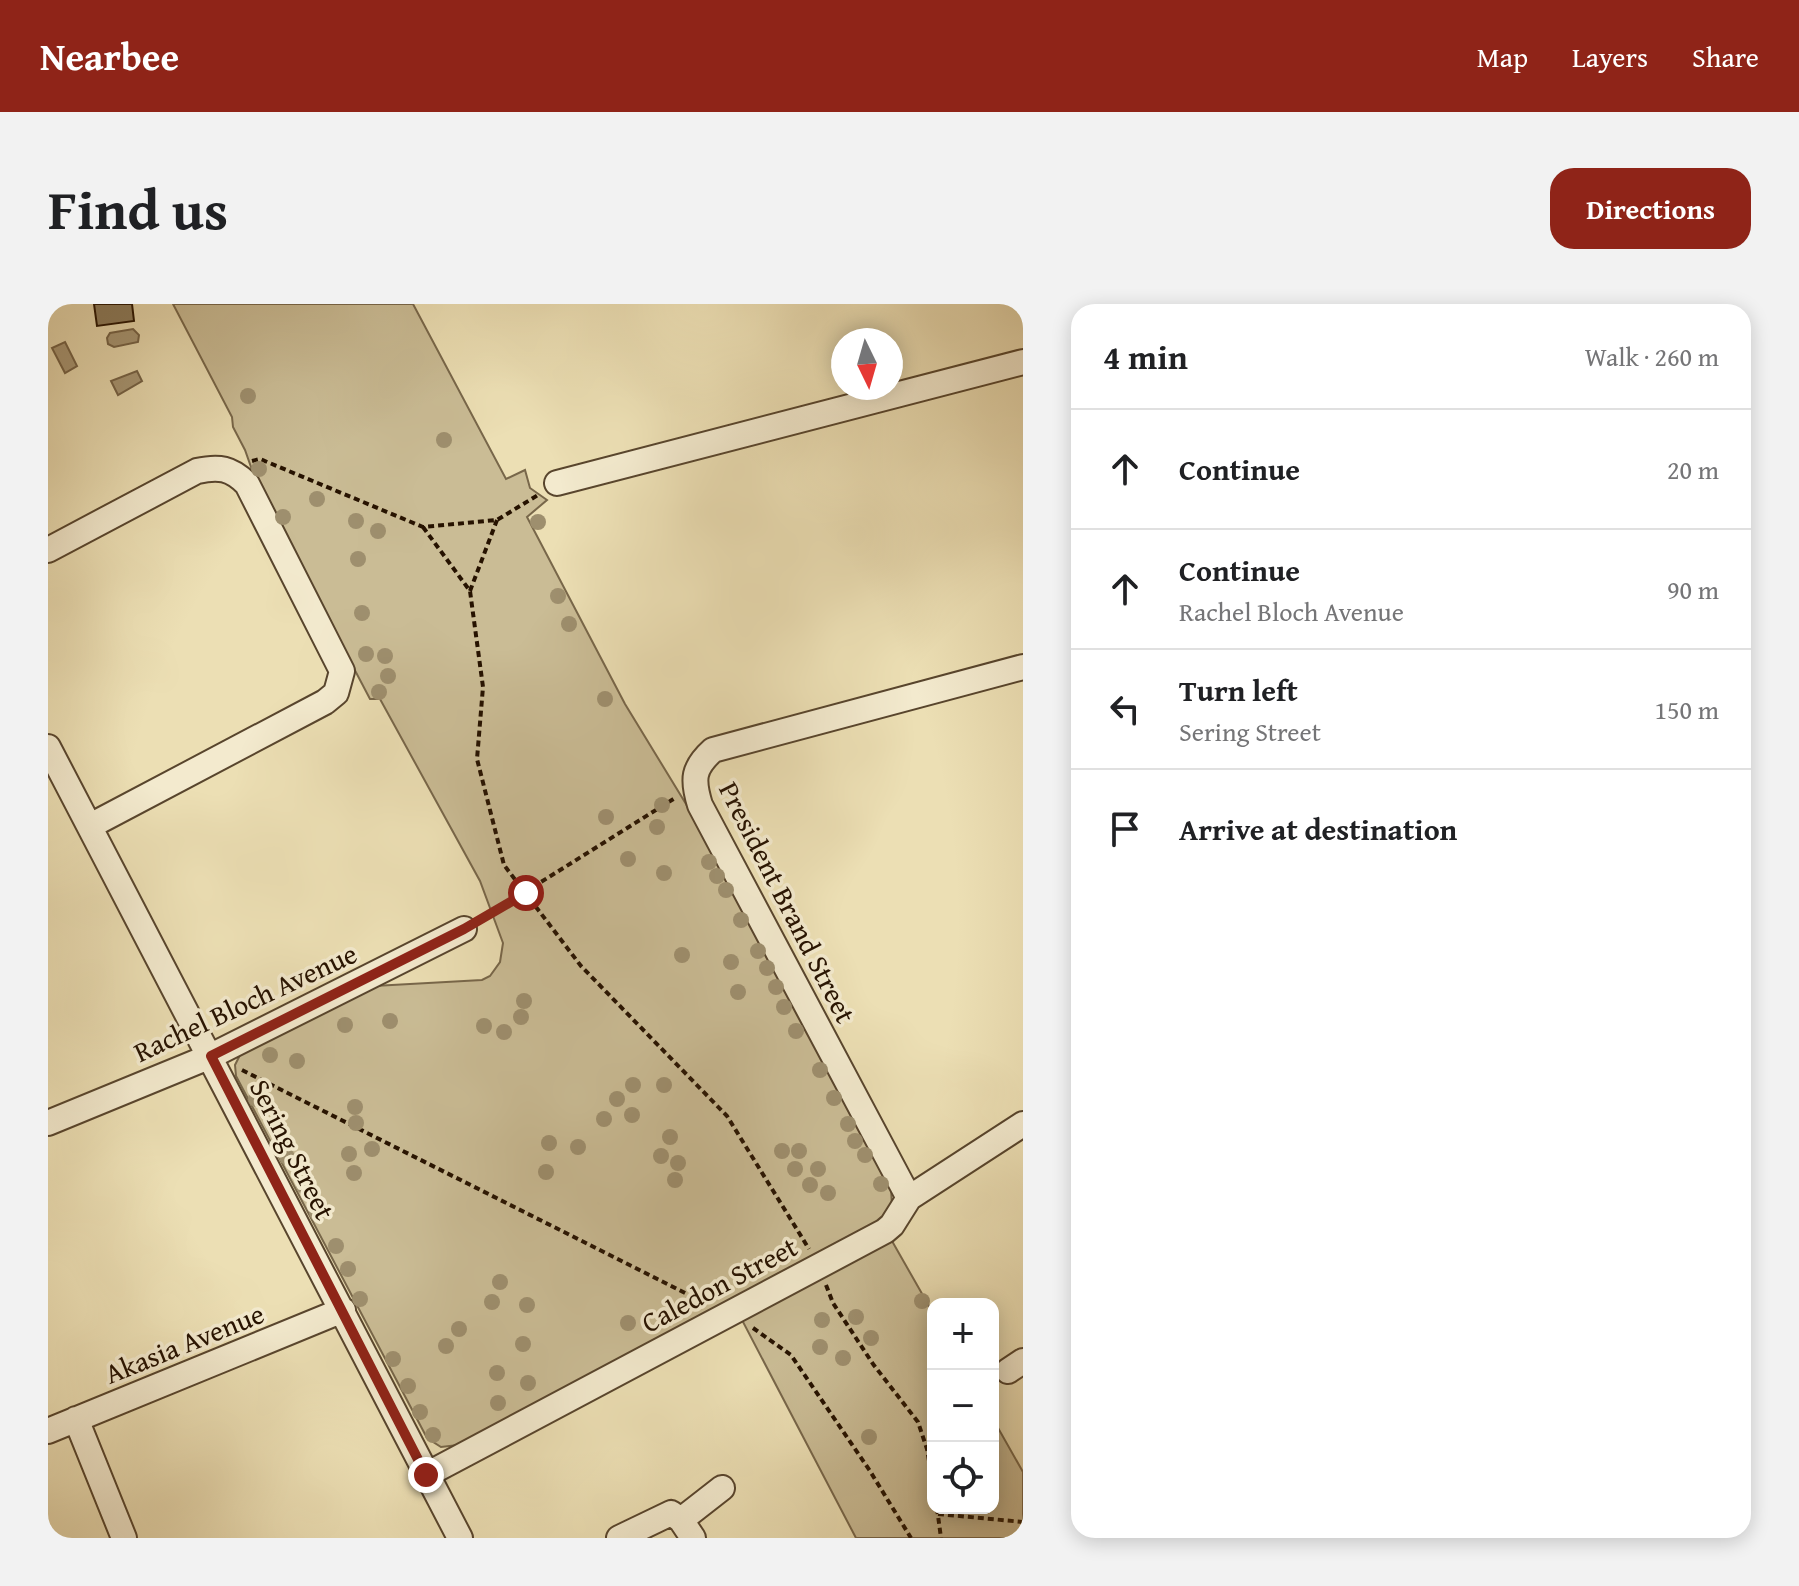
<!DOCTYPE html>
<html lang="en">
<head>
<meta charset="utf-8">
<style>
	:root { --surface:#fff; --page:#f2f2f2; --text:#202124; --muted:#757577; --line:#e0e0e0; --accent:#8f2418 }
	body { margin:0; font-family:"Gentium Book Plus",serif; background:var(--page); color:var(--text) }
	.controls { position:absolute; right:24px; bottom:24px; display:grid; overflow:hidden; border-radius:16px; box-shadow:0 4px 20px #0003 }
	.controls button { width:72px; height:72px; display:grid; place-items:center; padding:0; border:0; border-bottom:2px solid var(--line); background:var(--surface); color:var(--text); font:40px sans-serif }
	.compass { position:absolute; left:783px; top:24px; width:72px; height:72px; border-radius:50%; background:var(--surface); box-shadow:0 4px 20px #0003; rotate:175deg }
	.stop { position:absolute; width:24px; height:24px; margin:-18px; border:6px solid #8f2418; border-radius:50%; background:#fff }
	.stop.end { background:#8f2418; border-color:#fff; box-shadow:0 2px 8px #0008 }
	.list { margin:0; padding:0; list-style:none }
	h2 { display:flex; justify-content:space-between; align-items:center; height:104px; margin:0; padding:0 32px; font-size:34px }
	h2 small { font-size:26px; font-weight:400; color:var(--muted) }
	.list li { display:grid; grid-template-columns:52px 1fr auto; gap:24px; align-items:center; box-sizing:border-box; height:120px; padding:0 32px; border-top:2px solid var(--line) }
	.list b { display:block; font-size:30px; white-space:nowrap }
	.list p { margin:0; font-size:26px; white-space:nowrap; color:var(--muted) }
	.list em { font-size:26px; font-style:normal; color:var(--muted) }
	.icon { flex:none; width:44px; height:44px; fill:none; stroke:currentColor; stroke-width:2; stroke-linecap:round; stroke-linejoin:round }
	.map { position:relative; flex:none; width:975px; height:1234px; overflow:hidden; border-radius:24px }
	header { display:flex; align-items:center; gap:48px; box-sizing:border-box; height:112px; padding:0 40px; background:var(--accent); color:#fff }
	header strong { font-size:38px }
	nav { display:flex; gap:44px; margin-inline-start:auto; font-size:28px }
	.intro { display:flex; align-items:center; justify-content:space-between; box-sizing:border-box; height:192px; padding:0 48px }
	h1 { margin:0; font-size:56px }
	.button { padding:20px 36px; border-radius:24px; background:var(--accent); color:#fff; font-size:28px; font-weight:700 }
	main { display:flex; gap:48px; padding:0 48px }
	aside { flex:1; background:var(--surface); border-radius:24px; box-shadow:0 4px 20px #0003 }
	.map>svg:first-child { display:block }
	.green { fill:#cabc95; stroke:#78674a; stroke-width:2 }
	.water { fill:#a99977; stroke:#756347; stroke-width:2 }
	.building { fill:#8d7d5e; stroke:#261200; stroke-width:2 }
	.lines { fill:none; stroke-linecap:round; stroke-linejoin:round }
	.minor-casing { stroke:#58452d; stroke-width:28 }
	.path { stroke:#261200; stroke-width:4; stroke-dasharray:6 4; stroke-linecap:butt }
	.minor { stroke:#f3eace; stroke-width:24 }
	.tree { fill:#9e8f6e }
	.route { stroke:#8f2418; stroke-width:10 }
	.labels { text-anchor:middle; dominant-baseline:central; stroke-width:7; stroke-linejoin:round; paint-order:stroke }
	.street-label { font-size:28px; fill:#261200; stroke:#f3eace }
</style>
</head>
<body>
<header>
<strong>Nearbee</strong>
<nav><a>Map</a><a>Layers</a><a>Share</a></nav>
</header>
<div class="intro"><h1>Find us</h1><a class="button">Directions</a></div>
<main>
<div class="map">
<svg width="975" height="1234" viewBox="0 0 975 1234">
	<rect width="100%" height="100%" fill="#ecdfb4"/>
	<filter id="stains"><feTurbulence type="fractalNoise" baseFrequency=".0025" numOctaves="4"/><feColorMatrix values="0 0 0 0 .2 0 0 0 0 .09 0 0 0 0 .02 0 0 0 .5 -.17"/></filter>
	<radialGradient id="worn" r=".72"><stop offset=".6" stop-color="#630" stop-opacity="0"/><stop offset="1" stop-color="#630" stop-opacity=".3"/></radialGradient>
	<path class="green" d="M125,0H365L458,175L477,166L482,184L499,196L479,213L577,400L638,500L843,884L844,903L836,914L410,1141L393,1143L379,1134L188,772L187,761L192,751L311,687L326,682L434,676L442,672L452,658L455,639L432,577L332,395H322L209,180L197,146L185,123L184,113Z
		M844,937L885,1009V1204H945V1115L975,1168V1234H808L694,1016Z"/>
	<path class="water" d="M85,25L91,31L90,38L66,43L60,40L59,34L62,29Z
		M17,38L29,62L17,69L4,44Z
		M89,67L94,77L70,91L63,77Z"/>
	<path class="building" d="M46,0H84L86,17L49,22Z"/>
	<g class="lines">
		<g class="minor-casing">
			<path id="minor" d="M509,179L975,58
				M0,246L149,167C171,162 183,164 199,180L294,367L288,389L277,398L42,522
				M0,443L412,1234
				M0,819L163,752L416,625
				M861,894L652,501C644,475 645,464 665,446L975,363
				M960,1067L975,1057
				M28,1115L76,1234
				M0,1127L295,1006
				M378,1171L837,927L844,921L861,894L975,820
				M633,1216L674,1184
				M571,1234L623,1209L633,1216L645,1234"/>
		</g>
		<path class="path" d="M204,157L212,155L375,223L449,216L490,191
			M375,223L422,287L435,383L429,455L456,561L533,662L679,812L761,945
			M422,287L449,216
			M434,615L627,494
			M194,766L655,998
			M778,981L785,999L825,1060L870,1118L879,1145L885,1181
			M705,1024L743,1051L822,1167L863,1234
			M889,1204L893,1234
			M890,1210L975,1218"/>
		<use href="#minor" class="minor"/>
	</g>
	<g class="tree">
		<circle cx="200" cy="92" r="8"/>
		<circle cx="396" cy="136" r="8"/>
		<circle cx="211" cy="165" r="8"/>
		<circle cx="269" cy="195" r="8"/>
		<circle cx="235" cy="213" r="8"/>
		<circle cx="308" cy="217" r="8"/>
		<circle cx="490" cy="218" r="8"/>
		<circle cx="330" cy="227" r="8"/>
		<circle cx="310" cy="255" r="8"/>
		<circle cx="510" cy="292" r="8"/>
		<circle cx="314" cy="309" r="8"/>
		<circle cx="521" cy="320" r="8"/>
		<circle cx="318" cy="350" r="8"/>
		<circle cx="337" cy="352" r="8"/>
		<circle cx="340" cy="372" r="8"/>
		<circle cx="331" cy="388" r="8"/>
		<circle cx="557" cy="395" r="8"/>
		<circle cx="614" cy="501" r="8"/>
		<circle cx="558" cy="513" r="8"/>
		<circle cx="609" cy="523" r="8"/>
		<circle cx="580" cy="555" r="8"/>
		<circle cx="661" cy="558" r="8"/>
		<circle cx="616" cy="569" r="8"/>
		<circle cx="669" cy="572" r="8"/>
		<circle cx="678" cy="586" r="8"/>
		<circle cx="693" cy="616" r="8"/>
		<circle cx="710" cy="647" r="8"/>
		<circle cx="634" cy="651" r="8"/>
		<circle cx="683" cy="658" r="8"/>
		<circle cx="719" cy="664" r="8"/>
		<circle cx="728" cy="683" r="8"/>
		<circle cx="690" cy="688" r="8"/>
		<circle cx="476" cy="697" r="8"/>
		<circle cx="736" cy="703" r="8"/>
		<circle cx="473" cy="713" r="8"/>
		<circle cx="342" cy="717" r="8"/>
		<circle cx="297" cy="721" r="8"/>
		<circle cx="436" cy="722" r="8"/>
		<circle cx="748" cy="727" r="8"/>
		<circle cx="456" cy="728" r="8"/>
		<circle cx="222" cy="751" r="8"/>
		<circle cx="249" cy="757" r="8"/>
		<circle cx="772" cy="766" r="8"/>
		<circle cx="585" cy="781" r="8"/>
		<circle cx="616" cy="781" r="8"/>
		<circle cx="786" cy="794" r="8"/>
		<circle cx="208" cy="795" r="8"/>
		<circle cx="569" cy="795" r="8"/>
		<circle cx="307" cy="803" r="8"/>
		<circle cx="584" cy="811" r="8"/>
		<circle cx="556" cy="815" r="8"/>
		<circle cx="308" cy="819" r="8"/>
		<circle cx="800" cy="820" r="8"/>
		<circle cx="228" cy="823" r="8"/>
		<circle cx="622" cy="833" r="8"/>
		<circle cx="807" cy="837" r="8"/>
		<circle cx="501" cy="839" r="8"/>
		<circle cx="530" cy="843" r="8"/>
		<circle cx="324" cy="845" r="8"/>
		<circle cx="734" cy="847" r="8"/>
		<circle cx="751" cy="847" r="8"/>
		<circle cx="301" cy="850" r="8"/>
		<circle cx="817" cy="851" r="8"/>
		<circle cx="613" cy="852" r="8"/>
		<circle cx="239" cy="853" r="8"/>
		<circle cx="630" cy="859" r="8"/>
		<circle cx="747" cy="865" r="8"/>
		<circle cx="770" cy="865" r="8"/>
		<circle cx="498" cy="868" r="8"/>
		<circle cx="306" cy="869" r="8"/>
		<circle cx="627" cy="876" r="8"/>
		<circle cx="833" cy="880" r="8"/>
		<circle cx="762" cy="881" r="8"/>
		<circle cx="256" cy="882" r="8"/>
		<circle cx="780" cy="889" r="8"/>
		<circle cx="269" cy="909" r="8"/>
		<circle cx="288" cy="942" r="8"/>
		<circle cx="300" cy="965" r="8"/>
		<circle cx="452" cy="978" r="8"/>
		<circle cx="312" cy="995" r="8"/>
		<circle cx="874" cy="997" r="8"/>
		<circle cx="444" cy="998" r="8"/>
		<circle cx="479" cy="1001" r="8"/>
		<circle cx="808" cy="1013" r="8"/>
		<circle cx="774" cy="1016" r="8"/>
		<circle cx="580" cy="1019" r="8"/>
		<circle cx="411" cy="1025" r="8"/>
		<circle cx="823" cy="1034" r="8"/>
		<circle cx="475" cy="1040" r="8"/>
		<circle cx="398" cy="1042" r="8"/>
		<circle cx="772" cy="1043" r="8"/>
		<circle cx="795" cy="1054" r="8"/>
		<circle cx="345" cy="1055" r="8"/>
		<circle cx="449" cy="1069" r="8"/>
		<circle cx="480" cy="1079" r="8"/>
		<circle cx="360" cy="1082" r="8"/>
		<circle cx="450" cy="1099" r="8"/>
		<circle cx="372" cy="1108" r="8"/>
		<circle cx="385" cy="1131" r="8"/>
		<circle cx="821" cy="1133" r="8"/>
	</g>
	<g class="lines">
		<path class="route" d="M378,1171L163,752L416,625L478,589"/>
	</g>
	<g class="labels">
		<g class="street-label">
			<text transform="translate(740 598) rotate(63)">President Brand Street</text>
			<text transform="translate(197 698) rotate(-25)">Rachel Bloch Avenue</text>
			<text transform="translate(245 845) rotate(63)">Sering Street</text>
			<text transform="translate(671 980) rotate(-28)">Caledon Street</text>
			<text transform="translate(136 1039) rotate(-22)">Akasia Avenue</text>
		</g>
	</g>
	<rect width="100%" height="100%" filter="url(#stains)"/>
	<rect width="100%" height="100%" fill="url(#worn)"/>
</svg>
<div class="controls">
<button>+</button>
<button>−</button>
<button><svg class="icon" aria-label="locate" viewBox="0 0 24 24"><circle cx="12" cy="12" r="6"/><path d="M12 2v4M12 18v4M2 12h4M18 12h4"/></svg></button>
</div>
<svg class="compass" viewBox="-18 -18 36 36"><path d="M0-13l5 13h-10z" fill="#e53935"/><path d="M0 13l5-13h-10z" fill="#757577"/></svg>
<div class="stop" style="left:478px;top:589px"></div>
<div class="stop end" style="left:378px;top:1171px"></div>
</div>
<aside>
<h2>4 min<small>Walk · 260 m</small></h2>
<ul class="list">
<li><svg class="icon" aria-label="ahead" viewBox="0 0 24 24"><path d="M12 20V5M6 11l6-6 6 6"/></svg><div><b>Continue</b></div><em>20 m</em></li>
<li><svg class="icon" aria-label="ahead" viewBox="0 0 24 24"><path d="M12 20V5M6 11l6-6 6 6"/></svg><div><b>Continue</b><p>Rachel Bloch Avenue</p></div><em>90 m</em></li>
<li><svg class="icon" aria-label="left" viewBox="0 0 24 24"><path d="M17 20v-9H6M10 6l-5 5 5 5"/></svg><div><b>Turn left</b><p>Sering Street</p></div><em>150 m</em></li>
<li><svg class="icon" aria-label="arrive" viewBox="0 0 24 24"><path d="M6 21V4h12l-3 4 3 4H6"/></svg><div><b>Arrive at destination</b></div></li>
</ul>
</aside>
</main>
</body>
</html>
